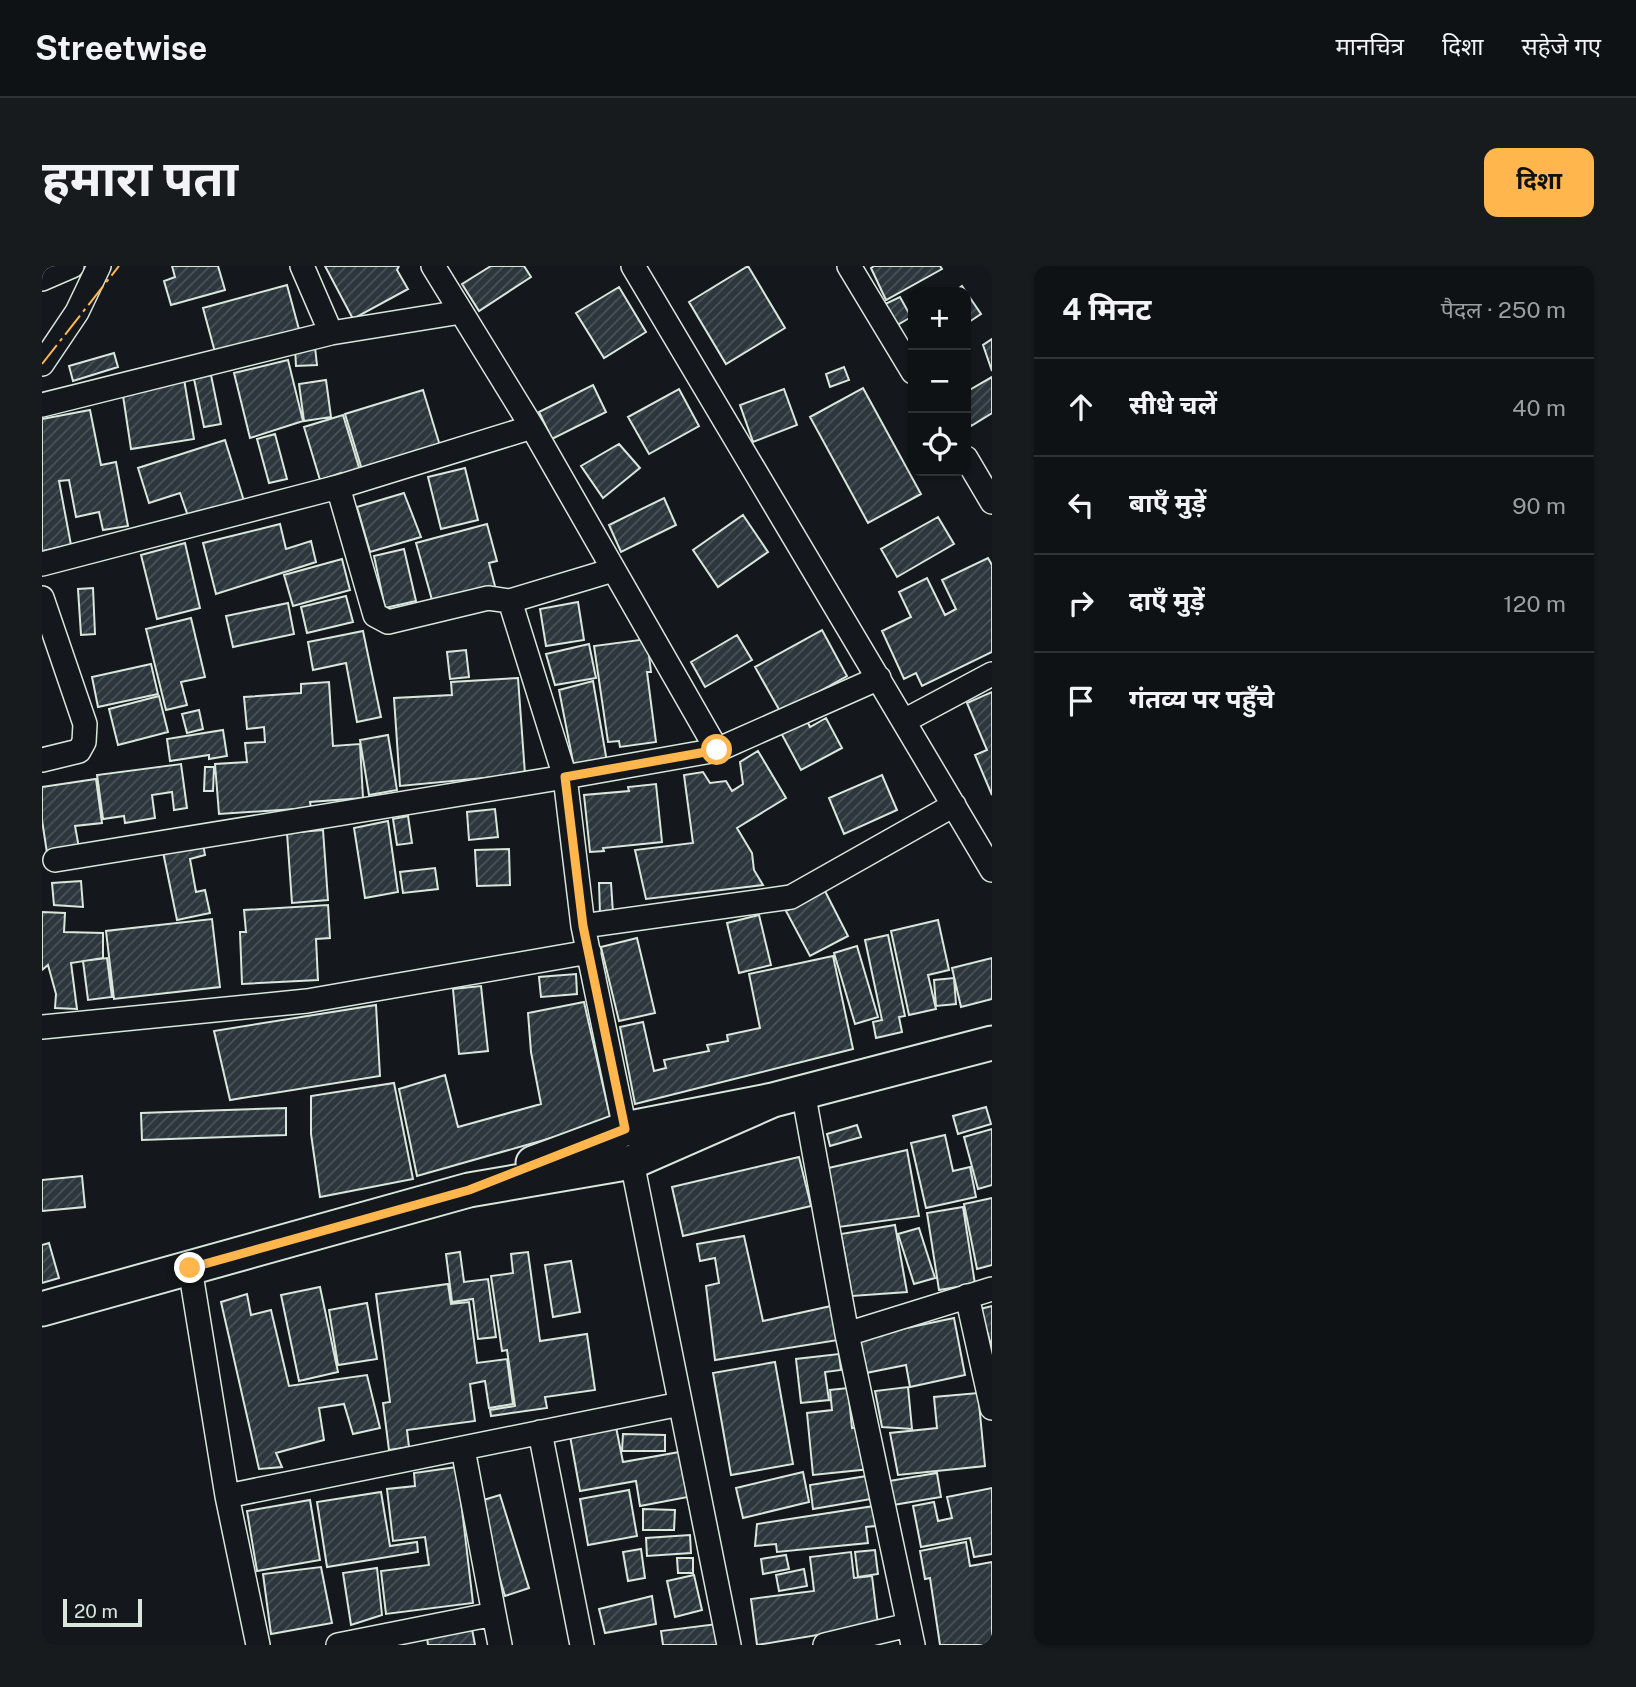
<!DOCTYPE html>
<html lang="hi">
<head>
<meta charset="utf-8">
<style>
	:root { --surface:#0f1215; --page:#181b1e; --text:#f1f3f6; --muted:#9b9ea0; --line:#2f3234; --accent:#ffb74d }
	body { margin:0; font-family:"Public Sans","Noto Sans Devanagari",sans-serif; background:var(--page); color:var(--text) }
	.controls { position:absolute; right:21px; top:21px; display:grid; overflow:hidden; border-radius:14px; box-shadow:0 2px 5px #0004 }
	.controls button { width:63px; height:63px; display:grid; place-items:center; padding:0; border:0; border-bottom:2px solid var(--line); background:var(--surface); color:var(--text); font:35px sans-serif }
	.scale { position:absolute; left:21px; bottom:18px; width:79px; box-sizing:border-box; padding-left:7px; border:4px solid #d8e6dc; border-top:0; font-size:19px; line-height:24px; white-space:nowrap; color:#d8e6dc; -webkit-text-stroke:5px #14181c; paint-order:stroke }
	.stop { position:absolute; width:21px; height:21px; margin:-16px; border:5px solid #ffb74d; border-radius:50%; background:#fff }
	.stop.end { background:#ffb74d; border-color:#fff; box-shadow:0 2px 7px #0008 }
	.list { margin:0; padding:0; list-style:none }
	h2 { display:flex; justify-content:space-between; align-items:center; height:91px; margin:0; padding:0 28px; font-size:30px }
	h2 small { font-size:23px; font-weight:400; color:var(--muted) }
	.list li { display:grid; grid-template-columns:46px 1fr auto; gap:21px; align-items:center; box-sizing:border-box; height:98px; padding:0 28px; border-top:2px solid var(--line) }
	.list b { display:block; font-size:26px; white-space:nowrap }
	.list em { font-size:23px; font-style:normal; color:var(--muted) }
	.icon { flex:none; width:38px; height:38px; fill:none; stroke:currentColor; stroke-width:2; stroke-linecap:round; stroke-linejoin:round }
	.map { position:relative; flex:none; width:950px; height:1379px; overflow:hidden; border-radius:14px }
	header { display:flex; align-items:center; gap:42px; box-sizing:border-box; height:98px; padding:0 35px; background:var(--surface); border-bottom:2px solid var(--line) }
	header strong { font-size:33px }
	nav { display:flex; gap:38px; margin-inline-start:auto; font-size:24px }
	.intro { display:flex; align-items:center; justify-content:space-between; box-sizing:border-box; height:168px; padding:0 42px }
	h1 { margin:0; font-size:49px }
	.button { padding:18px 32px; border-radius:14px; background:var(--accent); color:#111; font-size:24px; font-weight:700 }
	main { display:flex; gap:42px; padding:0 42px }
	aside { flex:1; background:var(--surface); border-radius:14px; box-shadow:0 2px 5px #0004 }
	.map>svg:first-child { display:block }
	.building { fill:url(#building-hatch); stroke:#d8e6dc; stroke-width:2 }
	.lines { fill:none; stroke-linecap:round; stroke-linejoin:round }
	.street-casing { stroke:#d8e6dc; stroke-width:26 }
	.secondary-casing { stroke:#d8e6dc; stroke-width:37 }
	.street { stroke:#14181c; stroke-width:23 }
	.secondary { stroke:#14181c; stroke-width:33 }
	.power { stroke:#ffb74d; stroke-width:2; stroke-dasharray:24 5 3.5 5; stroke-linecap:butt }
	.route { stroke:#ffb74d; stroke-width:9 }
</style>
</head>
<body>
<header>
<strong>Streetwise</strong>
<nav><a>मानचित्र</a><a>दिशा</a><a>सहेजे गए</a></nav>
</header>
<div class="intro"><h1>हमारा पता</h1><a class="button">दिशा</a></div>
<main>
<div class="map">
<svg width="950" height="1379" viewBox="0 0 950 1379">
	<defs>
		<pattern id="building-hatch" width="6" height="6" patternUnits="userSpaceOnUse" patternTransform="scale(1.75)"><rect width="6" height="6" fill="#2c363c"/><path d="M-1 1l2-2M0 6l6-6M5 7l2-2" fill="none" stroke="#4a5358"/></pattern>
	</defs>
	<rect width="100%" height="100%" fill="#14181c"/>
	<path class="building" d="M130,0H176L183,24L129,39L122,15L133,11Z
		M283,0H357L355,4L366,23L311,53Z
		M449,0H482L489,11L437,45L420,18Z
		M706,0L743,62L684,98L647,36Z
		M832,0H898L900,3L844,34L829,2Z
		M245,19L258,67L174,90L161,42Z
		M920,20L939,48L924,58V26H912Z
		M577,21L604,66L562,92L534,47Z
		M858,31L869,51L852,61L841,39Z
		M950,73V105L941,79Z
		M273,81L275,99L254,100L253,82Z
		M72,87L76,101L31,115L27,100Z
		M246,94L261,155L208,172L192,107Z
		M802,101L807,114L788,121L784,108Z
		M169,109L179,158L162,161L152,113Z
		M950,111V147L929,160L924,148V126Z
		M142,113L152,173L89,183L80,123Z
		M284,114L289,151L262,155L257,118Z
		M551,119L564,146L510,173L497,146Z
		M821,122L879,228L826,257L768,151Z
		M637,123L657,160L607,188L586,151Z
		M742,123L755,159L711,176L698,139Z
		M381,124L399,183L321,207L303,148Z
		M48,144L59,199L74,196L86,260L61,264L57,246L34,251L27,214L17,215L29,279L0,285V153Z
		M301,149L319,208L301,214L299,207L278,214L262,161Z
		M233,168L245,213L227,217L215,173Z
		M183,174L202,235L147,253L138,227L107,237L96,202Z
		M577,178L598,202L561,232L539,200Z
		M423,202L436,254L399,263L386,211Z
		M362,227L379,271L328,286L315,241Z
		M622,232L634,259L579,286L567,259Z
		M701,249L726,286L676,321L651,284Z
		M896,251L912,278L855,311L839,283Z
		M238,258L244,283L269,275L274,296L174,328L161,277Z
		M445,258L455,295L447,297L454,324L392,341L374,277Z
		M143,277L158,342L115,353L99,289Z
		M362,283L374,335L343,342L332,290Z
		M946,292L950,299V386L880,420L874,407L862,413L840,365L869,351L857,326L885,312L903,349L914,343L900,314Z
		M300,293L308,324L251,340L242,309Z
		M51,322L53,368L39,369L36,323Z
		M304,330L311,356L265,367L259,341Z
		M536,336L542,374L504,380L498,343Z
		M246,337L252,368L191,381L184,350Z
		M149,352L163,411L139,416L145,439L124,444L104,363Z
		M780,364L805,410L739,447L713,401Z
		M321,365L339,451L315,456L304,397L271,404L266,376Z
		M695,369L710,394L663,421L649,396Z
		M605,373L609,406H605L614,476L578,481L577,475L566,476L552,380Z
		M547,378L554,412L513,419L504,388Z
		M424,384L427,411L408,413L405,386Z
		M109,398L116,428L56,441L50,411Z
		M476,412L483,508L358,520L352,432L410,429L409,416Z
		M551,415L565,496L532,501L517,424Z
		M287,416L291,480L318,478L321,532L268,536L269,542L177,548L173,498L205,496L203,477L223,476L222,461L205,463L202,431L259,427V418Z
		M950,426V529L933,489L945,484L925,437Z
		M117,430L126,466L76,479L67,443Z
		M157,444L161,463L145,467L140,448Z
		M763,451L768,461L784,452L800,482L759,504L738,465Z
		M181,464L185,490L167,493V489L128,495L125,473Z
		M346,469L355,524L327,529L318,474Z
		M716,485L744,532L695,562L710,587L712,604L721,619L604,633L593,584L651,577L642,509L661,506L668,517L684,515L690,525L701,518L698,496Z
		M139,498L145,542L132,544L130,526L110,529L113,552L83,557L82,550L61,553L55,509Z
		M163,501H172L171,525H162Z
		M840,509L855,544L802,568L787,532Z
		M54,513L60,557L33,560L37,582L5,587L0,554V521Z
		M614,518L620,576L561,582L562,585L548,586L542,529L587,525L586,521Z
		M453,543L456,571L427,574L425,546Z
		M366,550L370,577L355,579L351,553Z
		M346,555L356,626L323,632L312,562Z
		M281,564L286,634L250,637L245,567Z
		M161,578L163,589L148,593L154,626L163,624L168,647L135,654L121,586Z
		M467,583L468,619L435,620L433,584Z
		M393,602L396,623L361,627L358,606Z
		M39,615L41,641L12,639L10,617Z
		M557,617H569L571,647L558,648Z
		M783,625L806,670L768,690L744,645Z
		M286,639L288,672L274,673L276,714L200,718L198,666H204L202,644Z
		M0,646L23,647L22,666L61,667V692L29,697L35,743L13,742L14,728L6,699L0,704Z
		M717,649L729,699L697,707L685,657Z
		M170,653L178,721L72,733L64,665Z
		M896,654L907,704L886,709L894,743L867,749L849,665Z
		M846,669L863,750L857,751L860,766L834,772L831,756L840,754L823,674Z
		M595,672L613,747L577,755L559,681Z
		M815,680L836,751L813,758L792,687Z
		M791,690L811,783L593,838L578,761L601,756L612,805L624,802L622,794L667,785L665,779L686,775L685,769L718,762L707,708Z
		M65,692L70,731L46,734L41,695Z
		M950,692V733L919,741L910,702Z
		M534,708L535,728L499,731L497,711Z
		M912,712L914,738L894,740L892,714Z
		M439,720L446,785L417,788L411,723Z
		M542,736L569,855L375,910L357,823L403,809L416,861L499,838L489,786L486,747Z
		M334,739L338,810L188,834L172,765Z
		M352,817L371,913L278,931L269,868V830Z
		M944,841L949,858L916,868L911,850Z
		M244,842V869L100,874L99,847Z
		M815,859L819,871L788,880L785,868Z
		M950,863V919L936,923L922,871Z
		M903,869L911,905L928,901L934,931L884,942L869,877Z
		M865,884L877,950L797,961L782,903Z
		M757,891L769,940L641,970L630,921Z
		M40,910L43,941L0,945V914Z
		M950,932V999L935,1003L922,938Z
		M921,941L933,1018L897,1024L885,947Z
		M853,959L865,1026L810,1030L799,968Z
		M877,962L893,1012L872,1018L856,968Z
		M702,970L721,1055L789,1040L796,1074L673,1094L664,1020L677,1017L673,992L658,995L655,978Z
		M7,977L17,1012L0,1017V979Z
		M418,986L422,1016L446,1013L454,1071L436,1073L431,1033L410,1036L404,988Z
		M486,986L498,1075L545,1068L553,1124L503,1131L505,1142L449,1150L448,1144L473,1140L465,1084L460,1085L449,1010L471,1007L469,988Z
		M529,995L538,1046L511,1051L503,999Z
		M406,1018L409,1038L427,1036L435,1097L465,1093L471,1138L447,1142L443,1115L428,1118L433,1155L365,1164L367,1181L347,1184L341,1137L348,1136L334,1028Z
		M278,1021L296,1106L257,1115L239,1029Z
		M205,1028L209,1049L229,1044L247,1120L325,1109L338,1162L311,1168L302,1138L277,1142L282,1174L234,1187L240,1201L217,1203L179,1036Z
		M325,1037L335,1093L296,1099L287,1044Z
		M950,1040V1082L938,1043Z
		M912,1052L923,1109L868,1121L864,1099L824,1107L817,1072Z
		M797,1088L799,1104L783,1106L787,1134L759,1137L754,1093Z
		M733,1096L751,1198L689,1209L671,1107Z
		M866,1121L870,1163L840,1161L833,1125Z
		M806,1122L810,1162L823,1160L828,1203L771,1209L765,1147L790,1144L788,1124Z
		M936,1127L943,1200L856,1209L848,1167L895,1162L892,1131Z
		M574,1161L581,1196L643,1185L651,1230L598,1240L594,1215L538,1225L528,1170Z
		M581,1168L623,1169V1185H580Z
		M415,1201L431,1337L344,1348L339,1305L387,1299L383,1271L351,1275L345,1223L373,1220L372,1207Z
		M761,1206L767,1236L701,1252L694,1222Z
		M895,1207L899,1231L851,1239L847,1215Z
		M825,1210L829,1233L771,1243L768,1219Z
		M950,1222V1288L932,1291L928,1272L879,1281L871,1240L892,1236L896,1255L910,1252L905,1231Z
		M587,1224L595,1270L546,1279L538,1233Z
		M339,1226L348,1280L375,1276L376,1286L285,1301L275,1236Z
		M458,1229L487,1322L463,1330L435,1236Z
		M268,1234L278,1294L215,1305L205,1245Z
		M832,1240L834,1260L824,1261L826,1277L735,1286L734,1278L713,1280L715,1258Z
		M601,1243L633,1244L632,1264H601Z
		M648,1269L649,1287L605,1290L604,1272Z
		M924,1276L928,1300L950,1296V1379H898L888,1312L883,1313L878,1285Z
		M599,1283L603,1312L586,1315L581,1286Z
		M833,1284L836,1308L816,1311L813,1286Z
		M809,1286L812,1312L830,1310L836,1359L715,1379L709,1333L772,1325L768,1291Z
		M744,1289L747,1303L721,1308L719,1293Z
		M635,1292H651V1307H636Z
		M279,1301L290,1357L229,1368L221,1308Z
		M335,1302L340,1349L309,1359L301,1307Z
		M762,1303L765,1320L737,1325L734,1309Z
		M652,1309L660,1344L633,1351L625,1315Z
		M610,1330L614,1358L563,1367L557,1343Z
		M675,1358L678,1379H621L619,1365Z
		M430,1363L433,1379H386L385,1371Z"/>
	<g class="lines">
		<g class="street-casing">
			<path id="street" d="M260,0L289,67
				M391,0L490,161L675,484
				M591,0L950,604
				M807,0L871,106
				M0,13L30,0
				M0,98L35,46L57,0
				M0,139L289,67L419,46
				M924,192L950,236
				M0,298L296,221
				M0,332L43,458L42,476L37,485L0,494
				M468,335L571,304
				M862,455L950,408
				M13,594L523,511L468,335L446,332L346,356L333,349L296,221L490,161
				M541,660L523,511L675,484L837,412
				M0,761L265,735L547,686
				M761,825L805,1068L950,1023
				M583,863L541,660L749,631L912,539
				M590,896L687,1379
				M148,1002L185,1230L216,1379
				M925,1030L950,1142
				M805,1068L871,1379
				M498,1166L540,1379
				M421,1183L452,1348
				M185,1230L638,1138
				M296,1379L452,1348L458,1379
				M783,1379L866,1359"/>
		</g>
		<g class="secondary-casing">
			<path id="secondary" d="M491,897L583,863L731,834L950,777
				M0,1043L427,924L590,896L731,834"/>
		</g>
		<use href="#street" class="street"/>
		<use href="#secondary" class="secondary"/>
		<path class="power" d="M0,98L77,0"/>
	</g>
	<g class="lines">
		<path class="route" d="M148,1002L427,924L583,863L541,660L523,511L675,484"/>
	</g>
</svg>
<div class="controls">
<button>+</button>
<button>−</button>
<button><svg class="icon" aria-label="locate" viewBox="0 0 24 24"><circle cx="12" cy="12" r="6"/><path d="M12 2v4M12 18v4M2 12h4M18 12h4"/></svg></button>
</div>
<div class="scale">20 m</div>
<div class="stop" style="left:675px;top:484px"></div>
<div class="stop end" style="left:148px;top:1002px"></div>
</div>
<aside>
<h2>4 मिनट<small>पैदल · 250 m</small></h2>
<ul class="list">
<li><svg class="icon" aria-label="ahead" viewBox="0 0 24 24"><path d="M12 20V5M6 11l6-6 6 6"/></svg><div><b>सीधे चलें</b></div><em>40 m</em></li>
<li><svg class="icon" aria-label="left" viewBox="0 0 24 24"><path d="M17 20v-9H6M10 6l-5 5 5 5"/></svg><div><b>बाएँ मुड़ें</b></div><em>90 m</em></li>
<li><svg class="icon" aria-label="right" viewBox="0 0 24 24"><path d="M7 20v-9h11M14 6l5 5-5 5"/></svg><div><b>दाएँ मुड़ें</b></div><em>120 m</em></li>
<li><svg class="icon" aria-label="arrive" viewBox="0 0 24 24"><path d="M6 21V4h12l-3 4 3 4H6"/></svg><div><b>गंतव्य पर पहुँचे</b></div></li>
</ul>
</aside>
</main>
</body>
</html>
